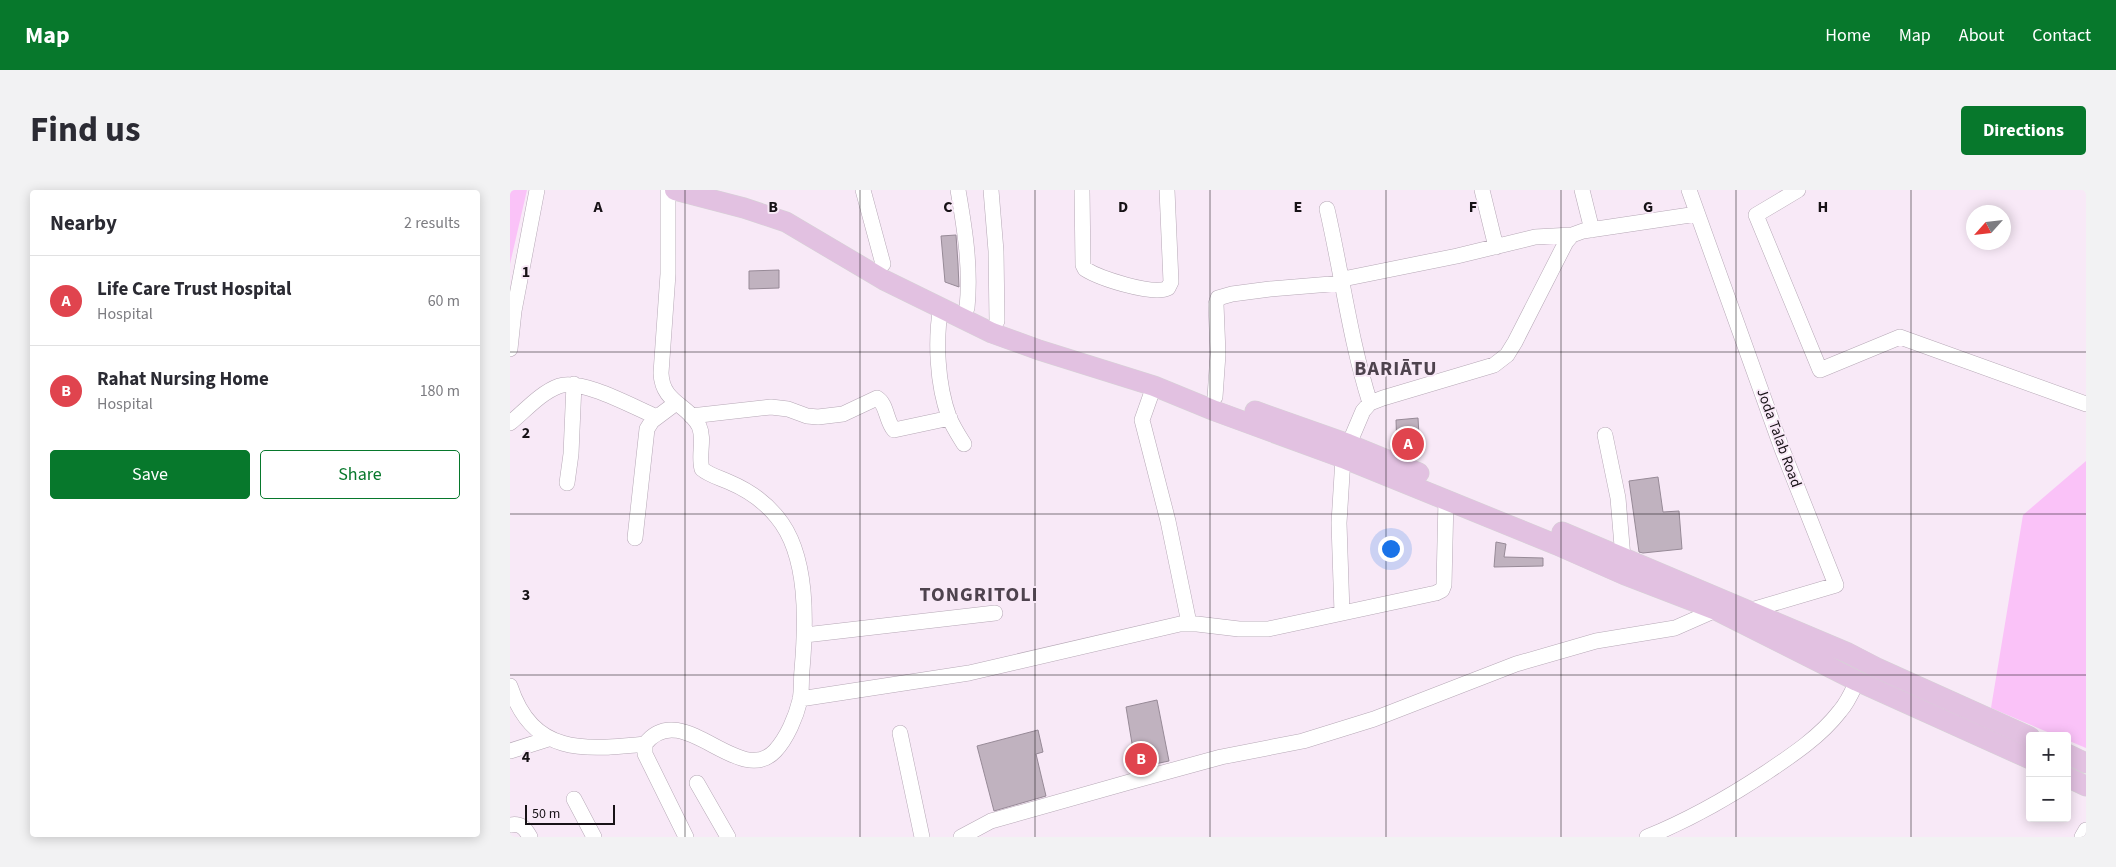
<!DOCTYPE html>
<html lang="en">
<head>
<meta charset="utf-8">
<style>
	:root { --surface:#fff; --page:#f2f2f3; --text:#2b2b33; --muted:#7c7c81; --line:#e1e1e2; --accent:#07782c }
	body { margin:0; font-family:"Source Sans 3",sans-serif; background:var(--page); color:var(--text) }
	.controls { position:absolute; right:15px; bottom:15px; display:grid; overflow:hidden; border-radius:5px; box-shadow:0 2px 12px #0003 }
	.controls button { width:45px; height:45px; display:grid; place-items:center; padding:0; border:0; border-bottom:1px solid var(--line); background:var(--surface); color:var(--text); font:25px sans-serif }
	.compass { position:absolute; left:1456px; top:15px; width:45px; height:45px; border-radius:50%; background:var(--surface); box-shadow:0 2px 12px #0003; rotate:243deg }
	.scale { position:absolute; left:15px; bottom:12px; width:90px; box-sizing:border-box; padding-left:5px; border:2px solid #171216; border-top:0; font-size:14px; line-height:18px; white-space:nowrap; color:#171216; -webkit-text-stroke:4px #f8e9f7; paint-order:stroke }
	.you { position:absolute; left:880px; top:358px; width:18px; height:18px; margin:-12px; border:4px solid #fff; border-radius:50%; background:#1a73e8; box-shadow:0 0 0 8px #1a73e833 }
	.badge { display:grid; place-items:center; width:32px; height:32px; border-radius:50%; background:var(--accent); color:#fff; font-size:16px; font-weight:700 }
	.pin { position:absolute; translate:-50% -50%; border:2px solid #fff; box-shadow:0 1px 5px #0006 }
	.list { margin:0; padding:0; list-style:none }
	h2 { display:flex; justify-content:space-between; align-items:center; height:65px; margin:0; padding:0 20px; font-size:21px }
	h2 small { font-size:16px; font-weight:400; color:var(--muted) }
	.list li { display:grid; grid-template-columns:32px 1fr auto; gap:15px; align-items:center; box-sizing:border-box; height:90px; padding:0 20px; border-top:1px solid var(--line) }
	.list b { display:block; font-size:19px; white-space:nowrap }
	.list p { margin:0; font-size:16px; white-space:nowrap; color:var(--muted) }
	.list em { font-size:16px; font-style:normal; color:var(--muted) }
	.actions { display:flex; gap:10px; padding:15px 20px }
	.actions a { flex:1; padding:11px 0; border:1px solid var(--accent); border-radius:5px; text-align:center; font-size:18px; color:var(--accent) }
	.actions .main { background:var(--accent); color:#fff }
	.map { position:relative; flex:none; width:1576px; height:647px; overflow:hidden; border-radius:5px }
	header { display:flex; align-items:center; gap:30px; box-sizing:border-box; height:70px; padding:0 25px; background:var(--accent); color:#fff }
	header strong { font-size:24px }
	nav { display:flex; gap:28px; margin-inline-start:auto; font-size:18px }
	.intro { display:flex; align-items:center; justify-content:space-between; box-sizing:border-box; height:120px; padding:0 30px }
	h1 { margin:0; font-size:35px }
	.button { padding:12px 22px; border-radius:5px; background:var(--accent); color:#fff; font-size:18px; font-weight:700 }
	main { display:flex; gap:30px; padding:0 30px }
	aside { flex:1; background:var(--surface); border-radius:5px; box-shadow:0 2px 12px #0003 }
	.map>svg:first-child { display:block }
	.green { fill:#fac2f8 }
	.building { fill:#c0b2bf; stroke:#978a97 }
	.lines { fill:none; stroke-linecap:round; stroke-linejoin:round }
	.minor-casing { stroke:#b6a8b6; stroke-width:16 }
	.major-casing { stroke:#d5d4d5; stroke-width:21 }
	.minor { stroke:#fff; stroke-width:15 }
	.major { stroke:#e2c1e1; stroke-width:20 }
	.grid { fill:none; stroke:#171216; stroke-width:1; stroke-opacity:0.55 }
	.labels { text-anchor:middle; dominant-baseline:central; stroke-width:4; stroke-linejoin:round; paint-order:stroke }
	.street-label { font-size:15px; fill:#171216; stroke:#f8e9f7 }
	.district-label { font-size:20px; font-weight:bold; letter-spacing:1px; fill:#4e434e; stroke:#f8e9f7 }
	.grid-label { font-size:16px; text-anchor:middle; font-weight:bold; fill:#171216; stroke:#f8e9f7; stroke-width:4; stroke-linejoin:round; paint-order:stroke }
</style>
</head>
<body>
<header>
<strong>Map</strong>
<nav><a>Home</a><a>Map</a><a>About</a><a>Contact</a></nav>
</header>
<div class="intro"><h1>Find us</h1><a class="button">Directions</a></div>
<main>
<aside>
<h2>Nearby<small>2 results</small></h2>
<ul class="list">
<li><span class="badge" style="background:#e0444e">A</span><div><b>Life Care Trust Hospital</b><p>Hospital</p></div><em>60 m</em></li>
<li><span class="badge" style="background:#e0444e">B</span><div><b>Rahat Nursing Home</b><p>Hospital</p></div><em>180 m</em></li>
</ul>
<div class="actions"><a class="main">Save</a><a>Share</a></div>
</aside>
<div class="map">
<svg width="1576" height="647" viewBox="0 0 1576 647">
	<rect width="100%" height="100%" fill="#f8e9f7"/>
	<path class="green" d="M0,0H17L0,74Z
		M1576,271V558L1557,550V546H1547L1481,518L1513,325Z"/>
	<path class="building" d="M446,45L448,74L449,97L435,92L431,46Z
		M269,80V98L239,99V81Z
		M908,228L910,263L894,264L887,261L886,230Z
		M1148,287L1153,322L1169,321L1172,359L1133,363L1129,362L1119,291Z
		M986,352L996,354L994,367L1033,368V376L984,377Z
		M647,510L659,571L626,578L616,517Z
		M528,540L533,562L526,564L536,606L484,621L467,556Z"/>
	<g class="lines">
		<g class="minor-casing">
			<path id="minor" d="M158,0V84L151,183C152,213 178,214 189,236C195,249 188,265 192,279C199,285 210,288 219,292C238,300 254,311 267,327C299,365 296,434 292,480C291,490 292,501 290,510C286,527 277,548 265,561C229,599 172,506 135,554V564L176,647
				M353,0L373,74
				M448,0C455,40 461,78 457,118
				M481,0L486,61L487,131
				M572,0L573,75L575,79C589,88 643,106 658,98L661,92L657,0
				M972,0L986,57
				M1072,0L1082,40
				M1179,0L1272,259L1326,395L1238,421L1235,423
				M1288,0L1246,25L1310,180L1390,147L1576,214
				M817,19C832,84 840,150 860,213
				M833,89L947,66L1025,47L1062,45
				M431,116C425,150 427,194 439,227C443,237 449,246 454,254
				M0,159L4,121L27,0
				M644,196L632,230L658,331L679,433
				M705,207L708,164L706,114L708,108L722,104L760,99L833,93
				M181,226L261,217L278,219L297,226L308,227L333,224L367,208C377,214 376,231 384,240L440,228
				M0,233C15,221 30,203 49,196C72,188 125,218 147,227
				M1095,245L1108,308L1113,368
				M57,293L61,264L64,194
				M125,348L137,239L142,231L166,213
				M832,423L829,333L833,268L853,221L860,213L873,208L984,175L997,165L1005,152L1056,52L1062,45L1073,41L1187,24
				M295,445L485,423
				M0,496C23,566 75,560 135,554
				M290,509L459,483L670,434H687L729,439H758L926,403L932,400L934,395L936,309
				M390,543L412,647
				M0,561L38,549
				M187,593L218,647
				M64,609L84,647
				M0,635C11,633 15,638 20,647
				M451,647L481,631L623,591L711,567L793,551L864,529L1006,474L1086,451L1165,438L1206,420
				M1137,647C1179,630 1216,609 1254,584C1281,566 1310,547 1330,521C1338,512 1342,502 1347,491
				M1572,647L1576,640"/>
		</g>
		<g class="major-casing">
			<path id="major" d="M165,0L234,18L276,32L374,90L482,143L529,160L644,196L705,221L833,268L1047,355L1115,385L1206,420L1347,491L1520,569
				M745,221L838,254L909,283
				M1052,342L1338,463L1365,477L1520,547
				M1557,564L1576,573
				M1557,587L1576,596"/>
		</g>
		<use href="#minor" class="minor"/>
		<use href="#major" class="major"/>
	</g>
	<path class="grid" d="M175,0V647M350,0V647M525,0V647M700,0V647M876,0V647M1051,0V647M1226,0V647M1401,0V647M0,162H1576M0,324H1576M0,485H1576"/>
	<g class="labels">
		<g class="street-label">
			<text transform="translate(1269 248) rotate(70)">Joda Talab Road</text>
		</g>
		<g class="district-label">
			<text x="886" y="179">BARIĀTU</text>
			<text x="469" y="405">TONGRITOLI</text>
		</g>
	</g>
	<g class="grid-label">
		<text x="88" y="22">A</text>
		<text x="263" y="22">B</text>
		<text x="438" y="22">C</text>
		<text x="613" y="22">D</text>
		<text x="788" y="22">E</text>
		<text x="963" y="22">F</text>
		<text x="1138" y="22">G</text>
		<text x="1313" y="22">H</text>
		<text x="16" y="87">1</text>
		<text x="16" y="248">2</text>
		<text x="16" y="410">3</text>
		<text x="16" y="572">4</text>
	</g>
</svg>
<div class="controls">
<button>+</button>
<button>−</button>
</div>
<svg class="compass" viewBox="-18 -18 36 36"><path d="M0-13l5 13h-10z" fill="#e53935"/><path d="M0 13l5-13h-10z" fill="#7c7c81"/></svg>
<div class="scale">50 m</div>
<div class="you"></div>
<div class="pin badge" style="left:898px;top:254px;background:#e0444e">A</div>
<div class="pin badge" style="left:631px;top:569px;background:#e0444e">B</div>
</div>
</main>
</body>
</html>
